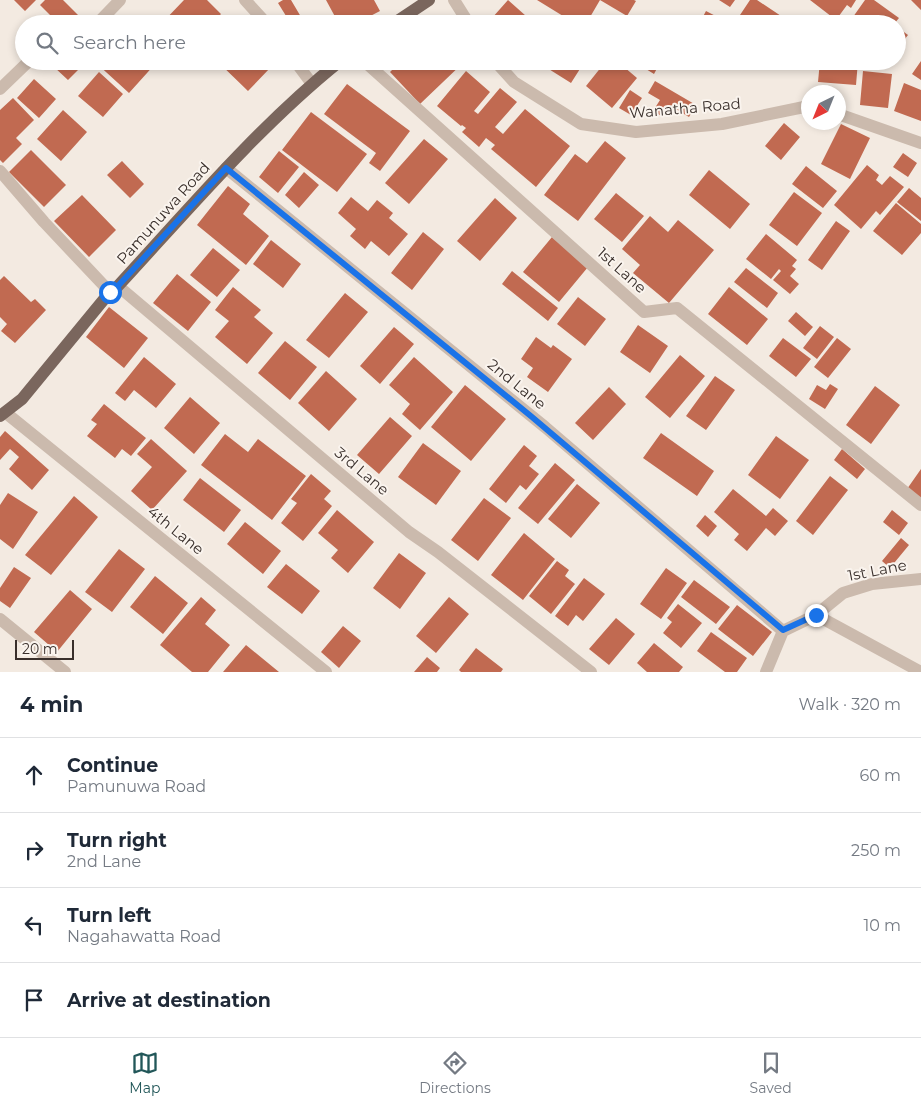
<!DOCTYPE html>
<html lang="en">
<head>
<meta charset="utf-8">
<style>
	:root { --surface:#fff; --page:#f2f2f3; --text:#1f2937; --muted:#747a83; --line:#e0e1e3; --accent:#225759 }
	body { margin:0; font-family:Montserrat,sans-serif; background:var(--page); color:var(--text) }
	.compass { position:absolute; left:801px; top:85px; width:45px; height:45px; border-radius:50%; background:var(--surface); box-shadow:0 2px 8px #0003; rotate:223deg }
	.scale { position:absolute; left:15px; bottom:12px; width:59px; box-sizing:border-box; padding-left:5px; border:2px solid #392f2b; border-top:0; font-size:14px; line-height:18px; white-space:nowrap; color:#392f2b; -webkit-text-stroke:4px #faf4ee; paint-order:stroke }
	.stop { position:absolute; width:15px; height:15px; margin:-11px; border:4px solid #1a73e8; border-radius:50%; background:#fff }
	.stop.end { background:#1a73e8; border-color:#fff; box-shadow:0 1px 5px #0008 }
	.list { margin:0; padding:0; list-style:none }
	h2 { display:flex; justify-content:space-between; align-items:center; height:65px; margin:0; padding:0 20px; font-size:21px }
	h2 small { font-size:16px; font-weight:400; color:var(--muted) }
	.list li { display:grid; grid-template-columns:32px 1fr auto; gap:15px; align-items:center; box-sizing:border-box; height:75px; padding:0 20px; border-top:1px solid var(--line) }
	.list b { display:block; font-size:19px; white-space:nowrap }
	.list p { margin:0; font-size:16px; white-space:nowrap; color:var(--muted) }
	.list em { font-size:16px; font-style:normal; color:var(--muted) }
	.icon { flex:none; width:28px; height:28px; fill:none; stroke:currentColor; stroke-width:2; stroke-linecap:round; stroke-linejoin:round }
	.map { position:relative; flex:none; width:921px; height:672px; overflow:hidden }
	.search { position:absolute; background:var(--surface); box-shadow:0 2px 8px #0003; left:15px; right:15px; top:15px; height:55px; display:flex; align-items:center; gap:12px; box-sizing:border-box; padding:0 18px; border-radius:28px; color:var(--muted); font-size:19px }
	.sheet { height:365px; background:var(--surface) }
	nav { display:flex; justify-content:space-around; align-items:center; box-sizing:border-box; height:70px; border-top:1px solid var(--line); background:var(--surface); font-size:14px; color:var(--muted) }
	nav a { display:grid; justify-items:center; gap:2px }
	nav .on { color:var(--accent) }
	.map>svg:first-child { display:block }
	.building { fill:#c16a51 }
	.lines { fill:none; stroke-linecap:round; stroke-linejoin:round }
	.minor { stroke:#cbbaad; stroke-width:12 }
	.major { stroke:#7a665d; stroke-width:12 }
	.route { stroke:#1a73e8; stroke-width:6 }
	.labels { text-anchor:middle; dominant-baseline:central; stroke-width:4; stroke-linejoin:round; paint-order:stroke }
	.street-label { font-size:15px; fill:#392f2b; stroke:#faf4ee }
</style>
</head>
<body>
<div class="map">
<svg width="921" height="672" viewBox="0 0 921 672">
	<rect width="100%" height="100%" fill="#f3eae1"/>
	<path class="building" d="M14,0H36L25,11Z
		M45,0H63L80,17L73,24H59L40,5Z
		M184,0H207L221,14L212,24H161Z
		M283,0H291L304,22L301,24H291L278,3Z
		M326,0H374L380,11L355,24H339Z
		M508,0L535,24H498L492,18Z
		M537,0H634L636,1L627,16L600,0L586,24H576Z
		M719,0H735L730,7Z
		M750,0H757L793,24H740L736,21Z
		M810,0H856L851,8L847,5L836,20Z
		M865,0H874L899,18L894,24H848Z
		M911,0H921V10Z
		M706,11L731,24H699Z
		M616,17L627,24H611Z
		M897,27L908,35L897,49Z
		M59,61H83L85,63L68,80L54,67Z
		M96,61H154L156,63L129,93L95,62Z
		M217,61H262L270,68L248,91Z
		M401,61H465L420,104L390,72Z
		M536,61H585L571,83Z
		M606,61H617L637,78L612,108L586,86Z
		M633,61H661L654,74Z
		M820,61H858L856,85L818,82Z
		M921,61V80L912,74Z
		M466,71L490,92L474,111L478,114L500,88L517,102L495,127L503,134L525,109L570,146L536,187L491,149L495,145L486,138L479,147L462,132L466,128L462,125L461,126L437,106Z
		M863,71L892,74L888,108L860,105Z
		M99,72L123,94L103,117L78,96Z
		M34,79L56,99L39,118L17,98Z
		M655,81L696,105L689,117L669,105L663,117L653,111L660,100L648,93Z
		M904,83L921,90V121L894,111Z
		M347,84L410,131L380,171L369,163L376,153L324,114Z
		M630,90L642,98L631,115L619,108Z
		M13,98L34,120L16,138L22,144L3,163L0,160V110Z
		M63,110L87,132L61,161L37,139Z
		M311,112L367,154L337,192L282,150Z
		M784,123L800,137L781,160L765,146Z
		M841,124L870,138L850,179L821,164Z
		M424,139L448,159L409,204L385,183Z
		M605,141L626,158L578,221L544,195L575,154L587,163Z
		M31,150L66,185L44,207L9,172Z
		M279,151L299,167L278,193L259,177Z
		M903,153L917,163L908,177L893,167Z
		M122,161L144,184L130,198L107,175Z
		M867,165L879,175L876,180L882,185L890,176L904,187L880,215L876,211L861,229L834,205Z
		M806,166L837,191L823,208L792,184Z
		M709,170L750,204L730,229L689,195Z
		M304,172L319,185L299,208L285,195Z
		M228,186L250,204L243,214L269,236L246,265L197,225Z
		M909,188L921,198V221L897,202Z
		M794,192L822,213L797,246L769,225Z
		M616,193L644,216L622,242L594,219Z
		M82,195L116,230L89,257L54,221Z
		M351,197L368,211L377,200L393,213L389,218L408,234L389,256L371,241L365,249L350,236L356,229L338,213Z
		M495,198L517,218L480,261L457,241Z
		M896,203L921,224V233L902,255L873,231Z
		M650,216L668,232L678,220L714,250L669,303L633,273L640,265L622,249Z
		M836,221L850,231L822,270L808,260Z
		M423,232L444,249L412,290L391,273Z
		M766,234L797,260L792,266L796,269L790,276L799,284L790,294L773,280L781,271L779,269L771,279L746,259Z
		M552,237L588,267L559,302L523,272Z
		M271,240L301,264L283,288L253,264Z
		M213,248L240,270L217,297L190,275Z
		M746,268L778,293L767,308L734,282Z
		M512,271L558,308L548,321L502,284Z
		M177,274L211,302L188,331L153,303Z
		M4,276L31,302L35,299L46,310L15,343L1,331L7,324L0,317V280Z
		M233,287L261,310L254,317L273,333L247,364L215,337L229,321L215,310Z
		M729,287L768,319L747,345L708,314Z
		M345,293L368,312L329,358L306,340Z
		M578,297L606,319L585,346L557,324Z
		M109,307L148,338L124,368L86,337Z
		M796,312L813,327L805,336L788,321Z
		M638,325L668,346L650,373L620,352Z
		M820,326L834,337L817,359L803,348Z
		M394,327L414,344L380,384L360,366Z
		M536,337L551,348L553,345L572,359L548,392L527,377L533,368L521,359Z
		M783,338L811,359L796,377L769,356Z
		M837,338L851,349L828,378L814,367Z
		M285,341L317,367L290,400L258,373Z
		M680,355L705,376L670,418L645,397Z
		M144,357L176,384L156,408L134,390L125,401L115,393Z
		M414,357L453,392L420,430L402,414L410,404L389,385Z
		M326,371L357,399L329,431L298,403Z
		M715,376L735,390L706,430L686,416Z
		M830,384L838,389L825,409L809,399L817,385L826,390Z
		M465,385L506,419L471,461L431,427Z
		M875,386L900,405L871,444L846,425Z
		M609,387L626,404L593,440L575,423Z
		M190,397L220,423L194,454L164,428Z
		M104,404L146,438L131,456L122,449L115,458L87,436L97,424L91,420Z
		M390,417L412,436L379,474L357,455Z
		M5,431L49,470L32,490L9,469L19,457L10,449L0,460V437Z
		M661,433L714,471L697,496L643,458Z
		M225,434L248,452L258,439L306,476L272,520L201,465Z
		M776,436L809,460L780,499L748,475Z
		M151,439L187,471L152,510L131,491L152,467L137,454Z
		M423,443L461,471L436,505L398,477Z
		M524,445L537,456L529,466L539,474L526,490L520,485L506,503L489,489Z
		M842,449L865,469L857,479L834,460Z
		M555,463L575,480L538,524L518,508Z
		M921,469V499L907,489Z
		M311,474L331,491L324,499L332,506L303,541L281,523L297,503L291,499Z
		M830,476L848,490L813,535L796,521Z
		M200,478L241,510L224,532L183,500Z
		M577,484L600,503L571,538L548,519Z
		M733,489L766,516L773,508L788,521L775,536L766,528L747,551L734,540L739,534L714,512Z
		M8,493L38,512L13,549L0,539V505Z
		M74,496L98,517L51,575L25,555Z
		M484,498L511,518L478,561L451,540Z
		M337,510L374,542L348,573L331,558L338,550L318,533Z
		M892,510L908,523L899,535L883,522Z
		M705,515L717,526L708,537L696,526Z
		M245,522L281,551L263,574L227,544Z
		M524,533L555,559L523,600L491,575Z
		M901,538L909,545L890,568L882,561Z
		M119,549L145,569L112,612L85,592Z
		M399,553L426,573L400,609L373,588Z
		M557,561L569,570L565,576L575,584L551,614L529,596Z
		M286,564L320,591L302,614L267,587Z
		M14,567L31,578L10,608L0,601V588Z
		M666,568L687,583L661,619L640,604Z
		M155,576L188,603L163,634L130,607Z
		M584,578L605,594L583,621L576,615L568,626L555,616Z
		M694,580L730,607L716,624L681,597Z
		M70,590L92,609L57,652L34,632Z
		M201,597L216,610L205,624L230,645L208,672H192L160,645Z
		M449,597L469,614L436,653L416,636Z
		M678,604L702,623L681,648L663,633L672,622L667,618Z
		M737,605L772,632L753,656L718,629Z
		M616,618L635,634L609,665L589,649Z
		M343,626L361,641L339,668L321,652Z
		M711,632L747,658L737,672H725L697,651Z
		M654,643L683,667L679,672H647L637,663Z
		M246,645L279,672H223Z
		M476,648L503,669L501,672H461L459,670Z
		M427,657L440,668L437,672H414Z"/>
	<g class="lines">
		<path class="minor" d="M245,0L267,24
			M454,0L469,24
			M97,24L120,0
			M295,61L312,84
			M364,61L644,312L677,308L921,505
			M495,61L514,82L581,124L636,132L722,124L804,107L808,108
			M0,89L29,61
			M838,114L921,143
			M226,168L545,427L783,631
			M0,171L44,222L110,292
			M118,286L409,532L438,552L591,672
			M6,413L326,672
			M816,615L843,593L872,584L921,579
			M0,619L65,672
			M783,631L816,615L921,672
			M766,672L783,631"/>
		<path class="major" d="M393,24L429,0
			M0,416L22,399L110,292L118,286C189,209 258,127 340,61"/>
	</g>
	<g class="lines">
		<path class="route" d="M110,292L118,286L226,168L532,417L783,630L816,615"/>
	</g>
	<g class="labels">
		<g class="street-label">
			<text transform="translate(685 108) rotate(-5)">Wanatha Road</text>
			<text transform="translate(163 213) rotate(-48)">Pamunuwa Road</text>
			<text transform="translate(622 270) rotate(42)">1st Lane</text>
			<text transform="translate(517 384) rotate(39)">2nd Lane</text>
			<text transform="translate(362 471) rotate(40)">3rd Lane</text>
			<text transform="translate(176 530) rotate(39)">4th Lane</text>
			<text transform="translate(877 570) rotate(-11)">1st Lane</text>
		</g>
	</g>
</svg>
<svg class="compass" viewBox="-18 -18 36 36"><path d="M0-13l5 13h-10z" fill="#e53935"/><path d="M0 13l5-13h-10z" fill="#747a83"/></svg>
<div class="scale">20 m</div>
<div class="stop" style="left:110px;top:292px"></div>
<div class="stop end" style="left:816px;top:615px"></div>
<div class="search"><svg class="icon" aria-label="search" viewBox="0 0 24 24"><circle cx="10" cy="10" r="6"/><path d="M15 15l6 6"/></svg>Search here</div>
</div>
<section class="sheet">
<h2>4 min<small>Walk · 320 m</small></h2>
<ul class="list">
<li><svg class="icon" aria-label="ahead" viewBox="0 0 24 24"><path d="M12 20V5M6 11l6-6 6 6"/></svg><div><b>Continue</b><p>Pamunuwa Road</p></div><em>60 m</em></li>
<li><svg class="icon" aria-label="right" viewBox="0 0 24 24"><path d="M7 20v-9h11M14 6l5 5-5 5"/></svg><div><b>Turn right</b><p>2nd Lane</p></div><em>250 m</em></li>
<li><svg class="icon" aria-label="left" viewBox="0 0 24 24"><path d="M17 20v-9H6M10 6l-5 5 5 5"/></svg><div><b>Turn left</b><p>Nagahawatta Road</p></div><em>10 m</em></li>
<li><svg class="icon" aria-label="arrive" viewBox="0 0 24 24"><path d="M6 21V4h12l-3 4 3 4H6"/></svg><div><b>Arrive at destination</b></div></li>
</ul>
</section>
<nav>
<a class="on"><svg class="icon" aria-label="map" viewBox="0 0 24 24"><path d="M3 6l6-2 6 2 6-2v14l-6 2-6-2-6 2zM9 4v14M15 6v14"/></svg>Map</a>
<a><svg class="icon" aria-label="directions" viewBox="0 0 24 24"><path d="M12 3l9 9-9 9-9-9zM9 14v-3h6M13 9l2 2-2 2"/></svg>Directions</a>
<a><svg class="icon" aria-label="saved" viewBox="0 0 24 24"><path d="M7 4h10v16l-5-4-5 4z"/></svg>Saved</a>
</nav>
</body>
</html>
